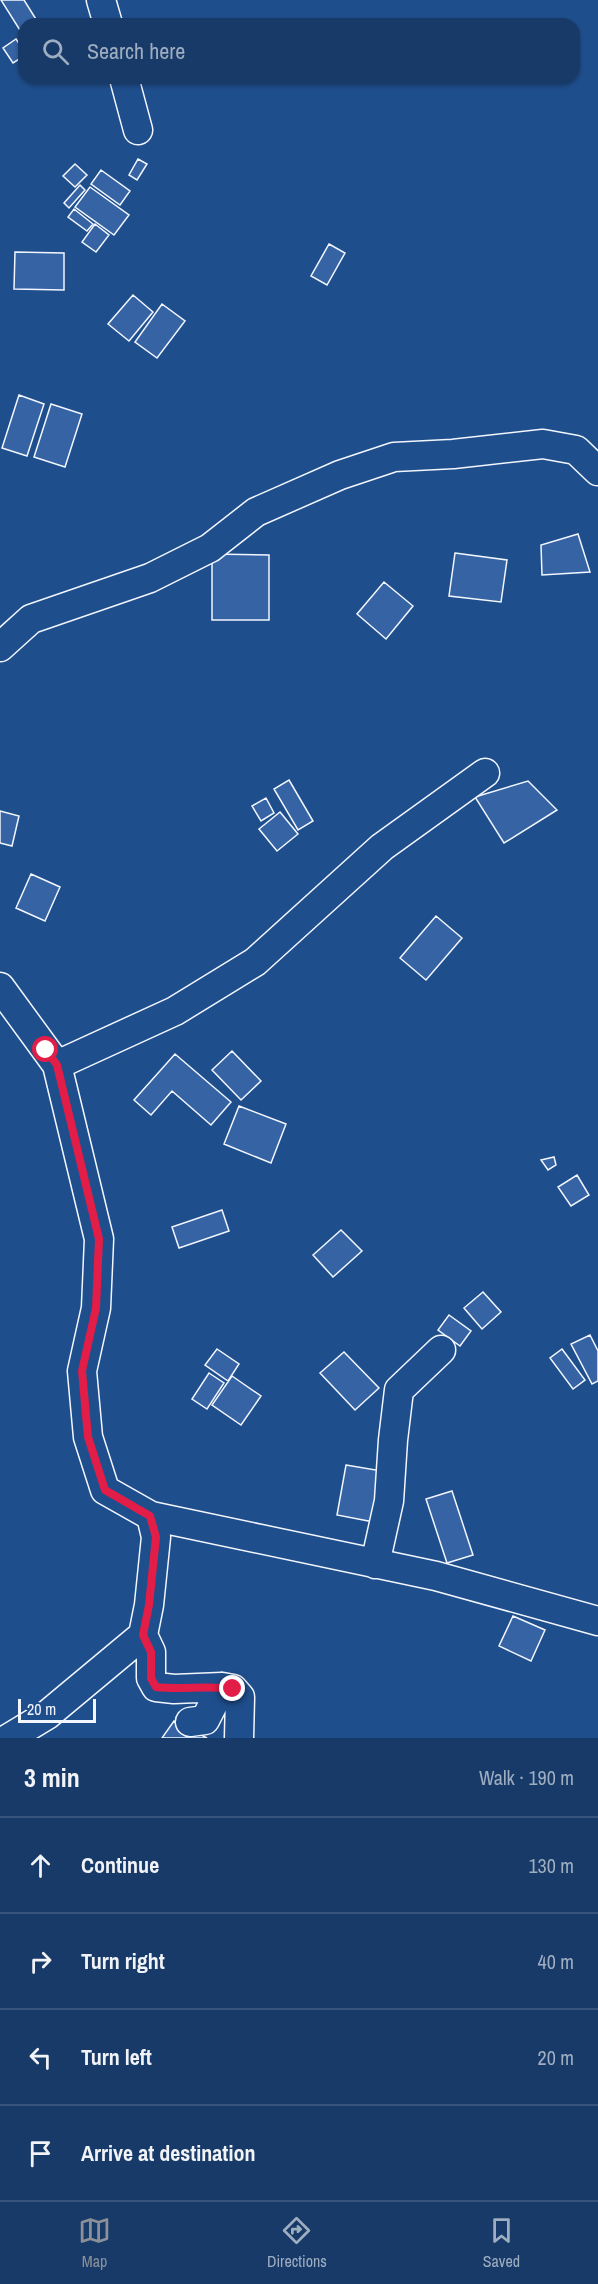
<!DOCTYPE html>
<html lang="en">
<head>
<meta charset="utf-8">
<style>
	:root { --surface:#173a69; --page:#20416f; --text:#f1f3f6; --muted:#9eadc0; --line:#36547d; --accent:#8c9099 }
	body { margin:0; font-family:"Archivo Narrow",sans-serif; background:var(--page); color:var(--text) }
	.scale { position:absolute; left:18px; bottom:15px; width:78px; box-sizing:border-box; padding-left:6px; border:3px solid #f2f6ff; border-top:0; font-size:16px; line-height:21px; white-space:nowrap; color:#f2f6ff; -webkit-text-stroke:4px #1f4e8c; paint-order:stroke }
	.stop { position:absolute; width:18px; height:18px; margin:-14px; border:4px solid #e11d48; border-radius:50%; background:#fff }
	.stop.end { background:#e11d48; border-color:#fff; box-shadow:0 2px 6px #0008 }
	.list { margin:0; padding:0; list-style:none }
	h2 { display:flex; justify-content:space-between; align-items:center; height:78px; margin:0; padding:0 24px; font-size:26px }
	h2 small { font-size:20px; font-weight:400; color:var(--muted) }
	.list li { display:grid; grid-template-columns:39px 1fr auto; gap:18px; align-items:center; box-sizing:border-box; height:96px; padding:0 24px; border-top:2px solid var(--line) }
	.list b { display:block; font-size:22px; white-space:nowrap }
	.list em { font-size:20px; font-style:normal; color:var(--muted) }
	.icon { flex:none; width:33px; height:33px; fill:none; stroke:currentColor; stroke-width:2; stroke-linecap:round; stroke-linejoin:round }
	.map { position:relative; flex:none; width:598px; height:1738px; overflow:hidden }
	.search { position:absolute; background:var(--surface); box-shadow:0 2px 4px #0004; left:18px; right:18px; top:18px; height:66px; display:flex; align-items:center; gap:15px; box-sizing:border-box; padding:0 21px; border-radius:18px; color:var(--muted); font-size:22px }
	.sheet { height:462px; background:var(--surface) }
	nav { display:flex; justify-content:space-around; align-items:center; box-sizing:border-box; height:84px; border-top:2px solid var(--line); background:var(--surface); font-size:16px; color:var(--muted) }
	nav a { display:grid; justify-items:center; gap:3px }
	nav .on { color:var(--accent) }
	.map>svg:first-child { display:block }
	.building { fill:#3563a3; stroke:#f2f6ff; stroke-width:1.5 }
	.lines { fill:none; stroke-linecap:round; stroke-linejoin:round }
	.minor-casing { stroke:#f2f6ff; stroke-width:31 }
	.minor { stroke:#1f4e8c; stroke-width:28 }
	.route { stroke:#e11d48; stroke-width:8 }
</style>
</head>
<body>
<div class="map">
<svg width="598" height="1738" viewBox="0 0 598 1738">
	<rect width="100%" height="100%" fill="#1f4e8c"/>
	<path class="building" d="M1,0H24L39,24H24L23,35Z
		M16,39L24,51V56L13,63L3,48Z
		M138,159L147,164L137,180L129,175Z
		M75,164L87,175L75,187L63,176Z
		M101,170L130,191L120,205L91,184Z
		M80,185L85,190L69,208L64,203Z
		M90,187L129,215L114,235L75,207Z
		M74,209L93,224L87,231L68,217Z
		M95,224L109,235L96,252L82,242Z
		M329,244L345,253L327,285L311,276Z
		M15,252L64,253V290L14,289Z
		M133,295L153,312L129,341L108,324Z
		M162,304L185,321L157,358L135,342Z
		M19,395L44,404L27,456L2,448Z
		M51,404L82,414L65,467L34,457Z
		M578,534L590,572L542,575L541,545Z
		M455,553L507,560L501,602L449,596Z
		M212,554L269,555V620H212Z
		M384,582L413,606L386,639L357,614Z
		M289,780L313,821L298,830L274,789Z
		M528,781L557,810L504,843L475,797Z
		M266,798L274,813L261,821L252,806Z
		M0,811L19,816L12,846L0,843Z
		M280,812L298,834L277,851L259,829Z
		M31,874L60,887L45,921L16,908Z
		M436,916L462,938L426,980L400,958Z
		M232,1051L261,1081L241,1100L212,1070Z
		M175,1054L231,1102L211,1125L172,1091L151,1115L134,1100Z
		M239,1106L286,1124L271,1163L224,1144Z
		M554,1157L556,1165L548,1170L541,1160Z
		M577,1175L589,1195L571,1206L558,1187Z
		M222,1210L229,1231L179,1248L172,1227Z
		M341,1230L362,1251L333,1277L313,1255Z
		M483,1292L501,1312L482,1329L464,1308Z
		M449,1315L471,1331L460,1346L438,1330Z
		M590,1335L598,1351V1381L592,1384L571,1344Z
		M217,1349L239,1364L228,1381L205,1365Z
		M562,1349L585,1380L573,1389L550,1358Z
		M344,1352L379,1388L355,1410L320,1373Z
		M209,1373L224,1383L207,1409L192,1399Z
		M232,1376L261,1396L241,1425L212,1405Z
		M346,1465L388,1472L379,1523L337,1515Z
		M452,1491L473,1555L447,1563L426,1499Z
		M513,1616L545,1630L531,1661L499,1646Z
		M174,1721L207,1738H162Z"/>
	<g class="lines">
		<g class="minor-casing">
			<path id="minor" d="M101,0L108,24
				M124,78L138,130
				M0,647L31,619L150,578L210,548L256,512L340,475L394,457L453,454L543,444L576,450L598,471
				M0,987L57,1065L99,1239L96,1308L82,1371L88,1437L105,1490L151,1516L436,1576L598,1621
				M57,1065L175,1011L255,962L382,847L485,773
				M151,1516L156,1537L149,1605L143,1635L151,1652V1678L156,1687L174,1689L222,1687L233,1689L240,1697L239,1738
				M375,1564L389,1501L393,1440L399,1390L441,1350
				M190,1722L205,1720L222,1687
				M9,1738L47,1715L143,1635"/>
		</g>
		<use href="#minor" class="minor"/>
	</g>
	<g class="lines">
		<path class="route" d="M46,1050L57,1065L99,1239L96,1308L82,1371L88,1437L105,1490L150,1516L156,1537L149,1605L143,1635L151,1652V1678L156,1687C182,1690 208,1685 233,1689"/>
	</g>
</svg>
<div class="scale">20 m</div>
<div class="stop" style="left:46px;top:1050px"></div>
<div class="stop end" style="left:233px;top:1689px"></div>
<div class="search"><svg class="icon" aria-label="search" viewBox="0 0 24 24"><circle cx="10" cy="10" r="6"/><path d="M15 15l6 6"/></svg>Search here</div>
</div>
<section class="sheet">
<h2>3 min<small>Walk · 190 m</small></h2>
<ul class="list">
<li><svg class="icon" aria-label="ahead" viewBox="0 0 24 24"><path d="M12 20V5M6 11l6-6 6 6"/></svg><div><b>Continue</b></div><em>130 m</em></li>
<li><svg class="icon" aria-label="right" viewBox="0 0 24 24"><path d="M7 20v-9h11M14 6l5 5-5 5"/></svg><div><b>Turn right</b></div><em>40 m</em></li>
<li><svg class="icon" aria-label="left" viewBox="0 0 24 24"><path d="M17 20v-9H6M10 6l-5 5 5 5"/></svg><div><b>Turn left</b></div><em>20 m</em></li>
<li><svg class="icon" aria-label="arrive" viewBox="0 0 24 24"><path d="M6 21V4h12l-3 4 3 4H6"/></svg><div><b>Arrive at destination</b></div></li>
</ul>
</section>
<nav>
<a class="on"><svg class="icon" aria-label="map" viewBox="0 0 24 24"><path d="M3 6l6-2 6 2 6-2v14l-6 2-6-2-6 2zM9 4v14M15 6v14"/></svg>Map</a>
<a><svg class="icon" aria-label="directions" viewBox="0 0 24 24"><path d="M12 3l9 9-9 9-9-9zM9 14v-3h6M13 9l2 2-2 2"/></svg>Directions</a>
<a><svg class="icon" aria-label="saved" viewBox="0 0 24 24"><path d="M7 4h10v16l-5-4-5 4z"/></svg>Saved</a>
</nav>
</body>
</html>
